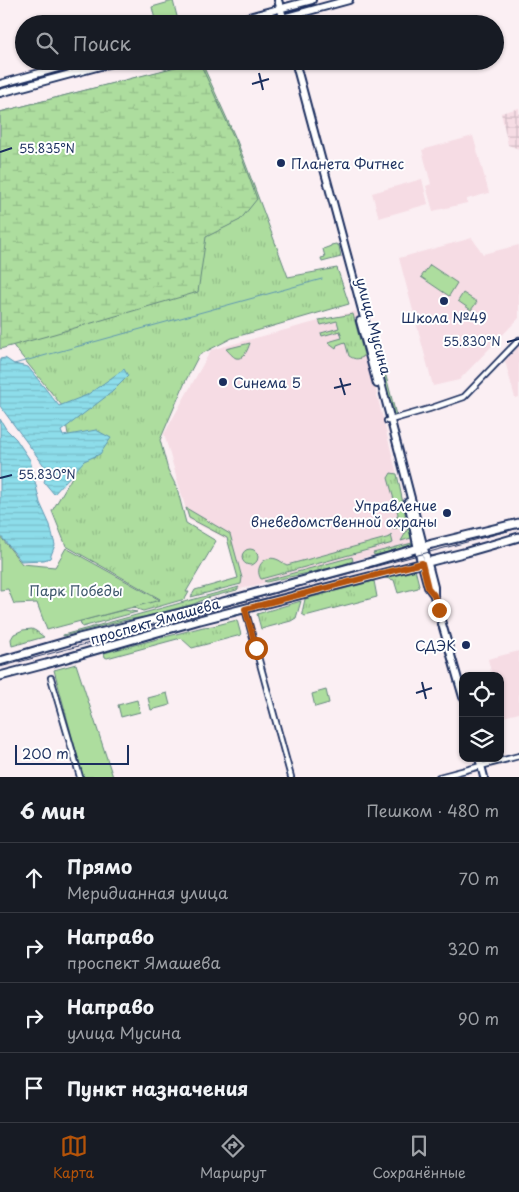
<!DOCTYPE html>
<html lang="ru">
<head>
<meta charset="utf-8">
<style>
	:root { --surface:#171b24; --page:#20242c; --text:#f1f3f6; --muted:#9ea1a6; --line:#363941; --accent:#b45309 }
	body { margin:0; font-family:"Playpen Sans",sans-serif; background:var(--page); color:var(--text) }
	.controls { position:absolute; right:15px; bottom:15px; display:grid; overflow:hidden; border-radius:10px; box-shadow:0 1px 4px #0004 }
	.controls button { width:45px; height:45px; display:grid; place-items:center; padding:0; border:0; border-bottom:1px solid var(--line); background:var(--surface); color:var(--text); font:25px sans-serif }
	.scale { position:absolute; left:15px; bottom:12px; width:114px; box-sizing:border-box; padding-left:5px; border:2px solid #1b2f5e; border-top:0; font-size:14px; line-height:18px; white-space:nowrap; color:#1b2f5e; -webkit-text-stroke:4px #fff; paint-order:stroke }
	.stop { position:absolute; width:15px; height:15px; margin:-11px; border:4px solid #b45309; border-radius:50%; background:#fff }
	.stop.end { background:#b45309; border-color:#fff; box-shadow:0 1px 5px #0008 }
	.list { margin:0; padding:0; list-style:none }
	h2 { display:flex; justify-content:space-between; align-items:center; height:65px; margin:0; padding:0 20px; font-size:21px }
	h2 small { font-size:16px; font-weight:400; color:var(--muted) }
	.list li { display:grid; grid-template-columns:32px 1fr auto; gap:15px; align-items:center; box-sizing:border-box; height:70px; padding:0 20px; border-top:1px solid var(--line) }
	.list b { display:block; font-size:19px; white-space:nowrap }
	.list p { margin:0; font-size:16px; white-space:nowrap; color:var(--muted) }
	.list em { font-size:16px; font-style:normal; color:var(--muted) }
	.icon { flex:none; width:28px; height:28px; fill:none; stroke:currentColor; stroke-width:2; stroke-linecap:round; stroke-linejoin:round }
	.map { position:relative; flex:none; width:519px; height:777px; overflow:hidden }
	.search { position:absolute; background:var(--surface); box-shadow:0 1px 4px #0004; left:15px; right:15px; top:15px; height:55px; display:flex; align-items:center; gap:12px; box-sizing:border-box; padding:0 18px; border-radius:28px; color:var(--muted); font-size:19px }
	.sheet { height:345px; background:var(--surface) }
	nav { display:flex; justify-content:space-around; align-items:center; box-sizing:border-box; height:70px; border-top:1px solid var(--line); background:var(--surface); font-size:14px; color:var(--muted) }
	nav a { display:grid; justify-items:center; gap:2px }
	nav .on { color:var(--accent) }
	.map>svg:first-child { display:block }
	.built { fill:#f6dce4 }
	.industrial { fill:url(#industrial-grid) }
	.grass { fill:url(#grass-tufts); stroke:#64867e }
	.wetland { fill:url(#wetland-marsh); stroke:#64867e }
	.park { fill:#addd9e; stroke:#64867e }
	.water { fill:url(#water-rules); stroke:#5f97b2 }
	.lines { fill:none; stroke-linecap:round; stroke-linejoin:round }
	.stream { stroke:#5f97b2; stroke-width:1 }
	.street-casing { stroke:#1b2f5e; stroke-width:8 }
	.secondary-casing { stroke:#1b2f5e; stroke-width:10 }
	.primary-casing { stroke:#1b2f5e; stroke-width:11 }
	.street { stroke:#fff; stroke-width:4.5 }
	.secondary { stroke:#fff; stroke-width:6 }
	.primary { stroke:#fff; stroke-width:7 }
	.tram { stroke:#1b2f5e; stroke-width:1 }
	.route { stroke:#b45309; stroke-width:6 }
	.ticks { fill:none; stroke:#1b2f5e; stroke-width:2 }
	.poi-dot { fill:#1b2f5e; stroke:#fff; stroke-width:2 }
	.labels { text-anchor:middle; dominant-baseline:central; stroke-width:4; stroke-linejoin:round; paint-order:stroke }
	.poi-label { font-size:14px; fill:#1b2f5e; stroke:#fff; text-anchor:start }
	.street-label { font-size:14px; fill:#1b2f5e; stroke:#fff }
	.park-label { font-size:14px; fill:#405a6e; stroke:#fff }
	.ticks-label { font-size:12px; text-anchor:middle; fill:#1b2f5e; stroke:#fff; stroke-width:4; stroke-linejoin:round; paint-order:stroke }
</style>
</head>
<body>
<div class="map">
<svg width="519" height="777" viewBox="0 0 519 777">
	<defs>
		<pattern id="industrial-grid" width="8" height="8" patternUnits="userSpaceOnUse" patternTransform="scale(1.25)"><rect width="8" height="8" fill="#f6dce4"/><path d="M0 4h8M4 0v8" fill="none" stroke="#d2bdc6"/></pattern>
		<pattern id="grass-tufts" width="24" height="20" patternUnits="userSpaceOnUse" patternTransform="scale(1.25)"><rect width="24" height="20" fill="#addd9e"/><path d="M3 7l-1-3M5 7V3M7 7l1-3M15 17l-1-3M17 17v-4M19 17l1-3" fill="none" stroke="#94be8a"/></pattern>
		<pattern id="wetland-marsh" width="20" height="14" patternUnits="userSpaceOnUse" patternTransform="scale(1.25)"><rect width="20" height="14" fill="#addd9e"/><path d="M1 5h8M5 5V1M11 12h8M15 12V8" fill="none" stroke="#94be8a"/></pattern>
		<pattern id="water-rules" width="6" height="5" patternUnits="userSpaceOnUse" patternTransform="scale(1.25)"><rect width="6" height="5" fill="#8dddea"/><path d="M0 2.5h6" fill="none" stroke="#79becb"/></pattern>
	</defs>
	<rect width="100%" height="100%" fill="#fbeff3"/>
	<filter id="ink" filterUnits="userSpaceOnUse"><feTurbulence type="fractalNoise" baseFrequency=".02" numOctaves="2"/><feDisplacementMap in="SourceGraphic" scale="10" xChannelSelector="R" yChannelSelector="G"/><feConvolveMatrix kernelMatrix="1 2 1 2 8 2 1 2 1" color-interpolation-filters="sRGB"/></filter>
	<g filter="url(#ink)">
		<path class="built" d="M473,136L489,193L467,199V203L433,211L426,186L431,184L422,150Z
			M422,179L428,204L379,218L372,193Z
			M472,238L483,254L519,245V318L459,380L433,386L399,258Z
			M356,311L413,539L412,544L393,551L374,555L236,590L239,588L240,578L229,540L189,520L164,434L211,350Z
			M519,346V397L515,398L505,361Z
			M519,651V713L503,717L500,706V676H492L488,659Z"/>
		<path class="industrial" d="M519,108V149L508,145L501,113Z"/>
		<path class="grass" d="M93,61H101L0,88V86Z
			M201,61L237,141L288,277L337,268L349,304L232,338L199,355L186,380L160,440L168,470L177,488L186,523L216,541L186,592H189L185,599L143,611L131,607L160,599L66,546L52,511L75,472L63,407L15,348L0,327V112Z
			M336,244L339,246L341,257L322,262L321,258L325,257L323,249L331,246V245Z
			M353,314L364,355L363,357C357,360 354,359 349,356L345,342L337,345L336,348L328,342L342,338L340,331L322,336L321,333L339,328L337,321L321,325L319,320Z
			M377,341L396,415L392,416L373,342Z
			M250,343C248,349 244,360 236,358C233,357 228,351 226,349Z
			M391,473L397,474L407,523L406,526L393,529L398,514L388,478Z
			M186,508L230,534L242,578L241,584L191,597L195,590L238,578L227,538L189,518Z
			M410,525L413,539V545L392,552V550L390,551V552L374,555L373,553L412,543L411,538L401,541Z
			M391,535L393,543L261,579C254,568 264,555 276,559C280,560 284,564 287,565L390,537Z
			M242 557a8 8 0 1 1 16 0a8 8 0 1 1-16 0Z
			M352,557L353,561C325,571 295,575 267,582L264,581Z
			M415,569L419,585L418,588L398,593L394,580L381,577Z
			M374,581L377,597L305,616L302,614V613L305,599Z
			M239,587L237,590L207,598L194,604L144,617L126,620L63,636V635Z
			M301,601L296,618L291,621L261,629L257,614Z
			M124,610L137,612L82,627L80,621Z
			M237,620L241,635L192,648L181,638L107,658L105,657L104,653L203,627L213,626Z
			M32,629L36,631L44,637L12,646L11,639L14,634L23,630Z"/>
		<path class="wetland" d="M199,61L236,142L257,199L240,220L206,237L198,292L54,334L0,349V112Z"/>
		<path class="park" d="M173,1L179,24H156L152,7Z
			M430,265L457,283L449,296L421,277Z
			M463,293L477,302L471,310L458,301Z
			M0,536L22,564L55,567L66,548L160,600L47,630L37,603L14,604L8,589L0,590Z
			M76,664L113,777H83L54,670Z
			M326,690L329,703L315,707L312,694Z
			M167,693L170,705L151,710L148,698Z
			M137,700L140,712L121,717L118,705Z"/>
		<path class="water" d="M5,358L14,364L28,367L59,406L87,395L124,369L128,376L112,392L61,431L63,436L96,430L111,438L100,454L84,461L54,494L44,482L48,471L0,406V359Z
			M0,419L6,429L16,439L30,460L40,503L50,525L55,545L50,558L44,560L21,561L0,535Z"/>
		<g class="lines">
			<path class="stream" d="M14,364L322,279"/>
			<g class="street-casing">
				<path id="street" d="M387,421L429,409L464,397L519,340
					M245,609L291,777
					M51,678L80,777
					M439,777L519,756"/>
			</g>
			<g class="secondary-casing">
				<path id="secondary" d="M278,0L285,24
					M223,24L312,0
					M261,24L349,0
					M295,61L370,340L434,587V596L463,697
					M0,84L83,61
					M0,93L119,61
					M360,321L377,384
					M408,502L419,554L428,587L434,595
					M479,758L484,777"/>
			</g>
			<g class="primary-casing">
				<path id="primary" d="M0,661L79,638L197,609L368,563L432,544L519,523
					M0,676L46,664L200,620L467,552L519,537"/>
			</g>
			<use href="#street" class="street"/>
			<use href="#secondary" class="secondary"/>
			<use href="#primary" class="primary"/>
			<path class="tram" d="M0,667L519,528"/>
		</g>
	</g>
	<g class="lines" filter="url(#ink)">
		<path class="route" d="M256,648L245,609L422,563L428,588L434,595L439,610"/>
	</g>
	<path class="ticks" d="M259,73L263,90M252,84L269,79M0,152L12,148M507,342L519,339M340,378L345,395M334,388L351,384M0,478L12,475M422,682L426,699M416,693L432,688"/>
	<g class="poi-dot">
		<circle cx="281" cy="163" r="5"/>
		<circle cx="444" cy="301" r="5"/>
		<circle cx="223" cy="382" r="5"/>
		<circle cx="447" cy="513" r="5"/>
		<circle cx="466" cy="645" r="5"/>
	</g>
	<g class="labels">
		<g class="poi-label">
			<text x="291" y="163">Планета Фитнес</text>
			<text x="444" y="317" text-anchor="middle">Школа №49</text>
			<text x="233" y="382">Синема 5</text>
			<text x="437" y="505" text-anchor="end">Управление<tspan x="437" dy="16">вневедомственной охраны</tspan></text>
			<text x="456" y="645" text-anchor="end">СДЭК</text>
		</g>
		<g class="street-label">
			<text transform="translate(374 326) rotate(75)">улица Мусина</text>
			<text transform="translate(155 621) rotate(-16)">проспект Ямашева</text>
		</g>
		<g class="park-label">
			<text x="76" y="590">Парк Победы</text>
		</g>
	</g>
	<g class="ticks-label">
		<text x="47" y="153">55.835°N</text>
		<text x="472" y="346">55.830°N</text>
		<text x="47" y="479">55.830°N</text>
	</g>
</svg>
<div class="controls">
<button><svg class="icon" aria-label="locate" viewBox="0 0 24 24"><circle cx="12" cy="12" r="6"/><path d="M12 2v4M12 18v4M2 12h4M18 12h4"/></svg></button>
<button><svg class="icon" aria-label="layers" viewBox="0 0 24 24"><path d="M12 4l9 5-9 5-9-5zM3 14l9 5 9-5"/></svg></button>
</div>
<div class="scale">200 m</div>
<div class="stop" style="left:256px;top:648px"></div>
<div class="stop end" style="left:439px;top:610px"></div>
<div class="search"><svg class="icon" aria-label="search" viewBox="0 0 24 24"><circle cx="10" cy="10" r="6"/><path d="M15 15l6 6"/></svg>Поиск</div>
</div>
<section class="sheet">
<h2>6 мин<small>Пешком · 480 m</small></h2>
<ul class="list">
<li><svg class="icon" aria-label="ahead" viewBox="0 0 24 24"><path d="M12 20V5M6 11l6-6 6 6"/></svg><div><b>Прямо</b><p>Меридианная улица</p></div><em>70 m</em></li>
<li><svg class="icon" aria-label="right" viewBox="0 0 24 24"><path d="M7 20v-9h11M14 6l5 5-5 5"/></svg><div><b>Направо</b><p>проспект Ямашева</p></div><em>320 m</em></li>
<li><svg class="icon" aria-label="right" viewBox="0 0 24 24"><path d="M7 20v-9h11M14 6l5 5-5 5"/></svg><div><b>Направо</b><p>улица Мусина</p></div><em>90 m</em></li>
<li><svg class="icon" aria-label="arrive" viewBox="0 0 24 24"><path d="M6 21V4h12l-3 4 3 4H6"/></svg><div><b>Пункт назначения</b></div></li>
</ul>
</section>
<nav>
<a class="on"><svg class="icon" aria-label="map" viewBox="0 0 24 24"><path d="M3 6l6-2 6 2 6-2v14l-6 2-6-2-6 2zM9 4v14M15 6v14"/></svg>Карта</a>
<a><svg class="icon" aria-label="directions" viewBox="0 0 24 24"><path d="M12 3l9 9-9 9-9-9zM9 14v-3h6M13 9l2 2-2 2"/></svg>Маршрут</a>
<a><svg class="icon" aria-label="saved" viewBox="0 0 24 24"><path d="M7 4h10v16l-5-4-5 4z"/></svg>Сохранённые</a>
</nav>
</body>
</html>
